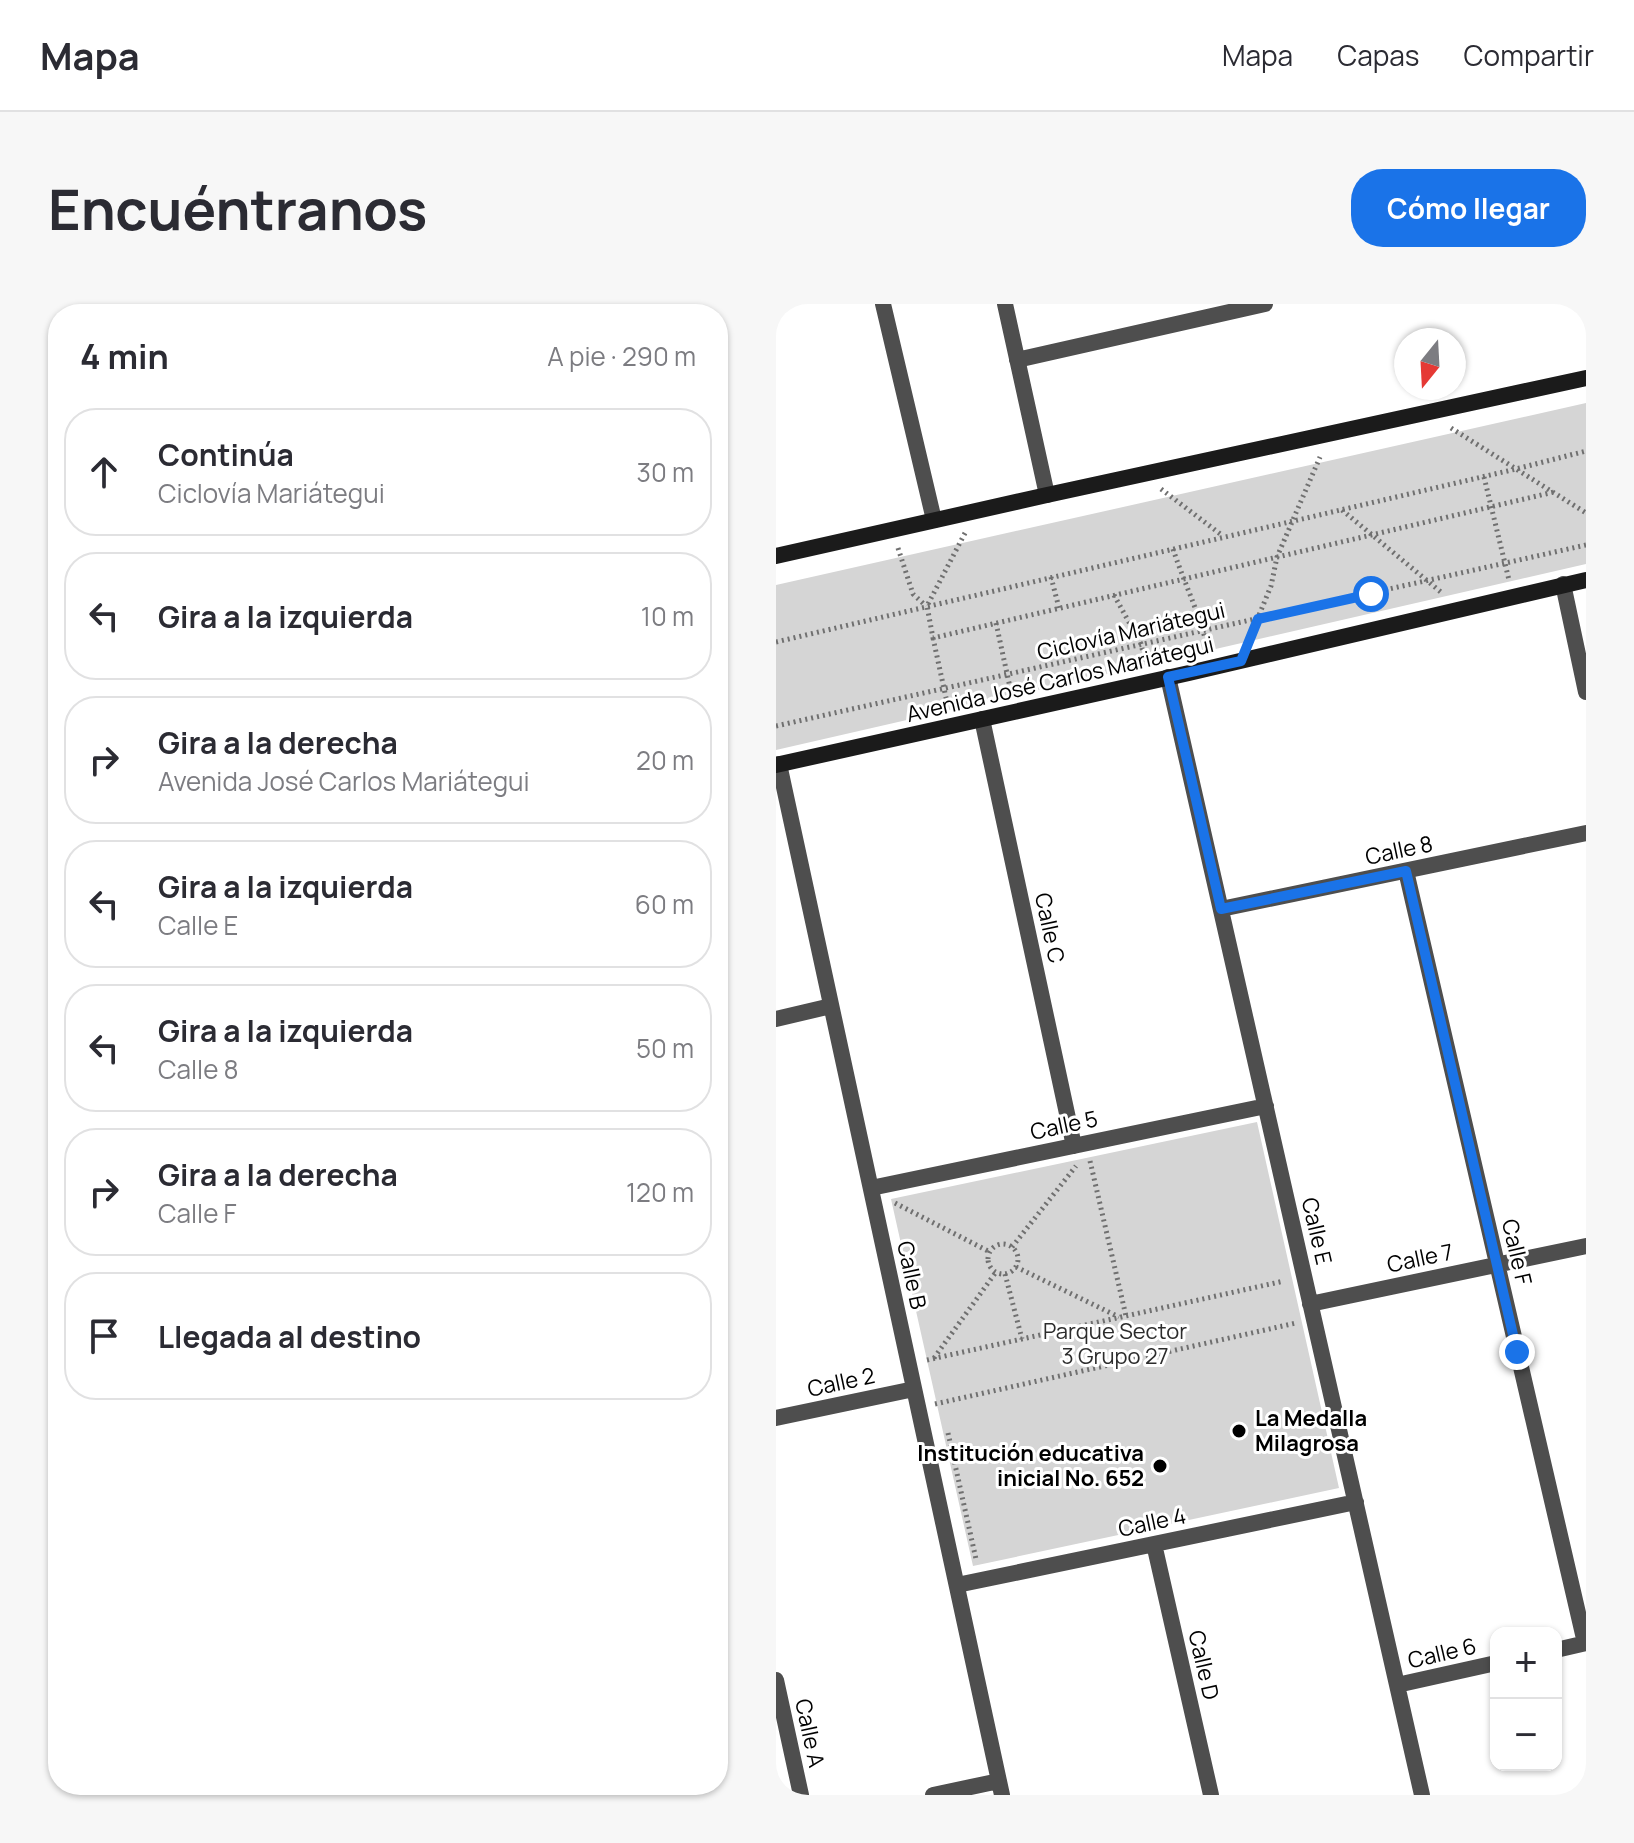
<!DOCTYPE html>
<html lang="es">
<head>
<meta charset="utf-8">
<style>
	:root { --surface:#fff; --page:#f7f7f7; --text:#2b2b33; --muted:#7c7c81; --line:#e1e1e2; --accent:#1a73e8 }
	body { margin:0; font-family:Manrope,sans-serif; background:var(--page); color:var(--text) }
	.controls { position:absolute; right:24px; bottom:24px; display:grid; overflow:hidden; border-radius:16px; box-shadow:0 2px 6px #0004 }
	.controls button { width:72px; height:72px; display:grid; place-items:center; padding:0; border:0; border-bottom:2px solid var(--line); background:var(--surface); color:var(--text); font:40px sans-serif }
	.compass { position:absolute; left:618px; top:24px; width:72px; height:72px; border-radius:50%; background:var(--surface); box-shadow:0 2px 6px #0004; rotate:198deg }
	.stop { position:absolute; width:24px; height:24px; margin:-18px; border:6px solid #1a73e8; border-radius:50%; background:#fff }
	.stop.end { background:#1a73e8; border-color:#fff; box-shadow:0 2px 8px #0008 }
	.list { margin:0; padding:0; list-style:none }
	h2 { display:flex; justify-content:space-between; align-items:center; height:104px; margin:0; padding:0 32px; font-size:34px }
	h2 small { font-size:26px; font-weight:400; color:var(--muted) }
	.list li { display:grid; grid-template-columns:52px 1fr auto; gap:24px; align-items:center; box-sizing:border-box; height:128px; margin:0 16px 16px; padding:0 16px; border:2px solid var(--line); border-radius:32px }
	.list b { display:block; font-size:30px; white-space:nowrap }
	.list p { margin:0; font-size:26px; white-space:nowrap; color:var(--muted) }
	.list em { font-size:26px; font-style:normal; color:var(--muted) }
	.icon { flex:none; width:44px; height:44px; fill:none; stroke:currentColor; stroke-width:2; stroke-linecap:round; stroke-linejoin:round }
	.map { position:relative; flex:none; width:810px; height:1491px; overflow:hidden; border-radius:32px }
	header { display:flex; align-items:center; gap:48px; box-sizing:border-box; height:112px; padding:0 40px; background:var(--surface); border-bottom:2px solid var(--line) }
	header strong { font-size:38px }
	nav { display:flex; gap:44px; margin-inline-start:auto; font-size:28px }
	.intro { display:flex; align-items:center; justify-content:space-between; box-sizing:border-box; height:192px; padding:0 48px }
	h1 { margin:0; font-size:56px }
	.button { padding:20px 36px; border-radius:32px; background:var(--accent); color:#fff; font-size:28px; font-weight:700 }
	main { display:flex; gap:48px; padding:0 48px }
	aside { flex:1; background:var(--surface); border-radius:32px; box-shadow:0 2px 6px #0004 }
	.map>svg:first-child { display:block }
	.park { fill:#d5d5d5 }
	.lines { fill:none; stroke-linecap:round; stroke-linejoin:round }
	.path { stroke:#707070; stroke-width:5; stroke-dasharray:2 4; stroke-linecap:butt }
	.minor { stroke:#4e4e4e; stroke-width:16 }
	.secondary { stroke:#1b1b1b; stroke-width:16 }
	.route { stroke:#1a73e8; stroke-width:10 }
	.poi-dot { fill:#000; stroke:#fff; stroke-width:3 }
	.labels { text-anchor:middle; dominant-baseline:central; stroke-width:6; stroke-linejoin:round; paint-order:stroke }
	.street-label { font-size:22px; fill:#000; stroke:#fff }
	.park-label { font-size:22px; fill:#2c2c2c; stroke:#fff }
	.poi-label { font-size:22px; font-weight:bold; fill:#000; stroke:#fff; text-anchor:start }
</style>
</head>
<body>
<header>
<strong>Mapa</strong>
<nav><a>Mapa</a><a>Capas</a><a>Compartir</a></nav>
</header>
<div class="intro"><h1>Encuéntranos</h1><a class="button">Cómo llegar</a></div>
<main>
<aside>
<h2>4 min<small>A pie · 290 m</small></h2>
<ul class="list">
<li><svg class="icon" aria-label="ahead" viewBox="0 0 24 24"><path d="M12 20V5M6 11l6-6 6 6"/></svg><div><b>Continúa</b><p>Ciclovía Mariátegui</p></div><em>30 m</em></li>
<li><svg class="icon" aria-label="left" viewBox="0 0 24 24"><path d="M17 20v-9H6M10 6l-5 5 5 5"/></svg><div><b>Gira a la izquierda</b></div><em>10 m</em></li>
<li><svg class="icon" aria-label="right" viewBox="0 0 24 24"><path d="M7 20v-9h11M14 6l5 5-5 5"/></svg><div><b>Gira a la derecha</b><p>Avenida José Carlos Mariátegui</p></div><em>20 m</em></li>
<li><svg class="icon" aria-label="left" viewBox="0 0 24 24"><path d="M17 20v-9H6M10 6l-5 5 5 5"/></svg><div><b>Gira a la izquierda</b><p>Calle E</p></div><em>60 m</em></li>
<li><svg class="icon" aria-label="left" viewBox="0 0 24 24"><path d="M17 20v-9H6M10 6l-5 5 5 5"/></svg><div><b>Gira a la izquierda</b><p>Calle 8</p></div><em>50 m</em></li>
<li><svg class="icon" aria-label="right" viewBox="0 0 24 24"><path d="M7 20v-9h11M14 6l5 5-5 5"/></svg><div><b>Gira a la derecha</b><p>Calle F</p></div><em>120 m</em></li>
<li><svg class="icon" aria-label="arrive" viewBox="0 0 24 24"><path d="M6 21V4h12l-3 4 3 4H6"/></svg><div><b>Llegada al destino</b></div></li>
</ul>
</aside>
<div class="map">
<svg width="810" height="1491" viewBox="0 0 810 1491">
	<rect width="100%" height="100%" fill="#fff"/>
	<path class="park" d="M810,99V260L0,446V281Z
		M481,818L563,1184L197,1262L115,895Z"/>
	<g class="lines">
		<path class="path" d="M675,124L810,209
			M708,173L733,276
			M385,185L447,232
			M566,206L666,289
			M189,229L151,302L157,334L778,188
			M122,244L137,290L150,302
			M397,245C408,279 425,312 432,347
			M275,273L283,304
			M338,291L365,340L370,361
			M220,319L235,388
			M474,333L495,282L501,253L544,153
			M157,334L172,403
			M0,338L740,165L810,147
			M0,422L810,241
			M314,857L350,1012
			M119,899L214,948
			M212 955a15 15 0 1 1 30 0a15 15 0 1 1-30 0Z
			M236,943L300,862
			M240,963L343,1013
			M229,970L246,1035
			M158,1054L220,968
			M151,1056L508,977
			M159,1100L520,1019
			M172,1129L200,1255L202,1254"/>
		<path class="minor" d="M107,0L158,216
			M229,0L271,191
			M241,56L489,0
			M787,280L810,388
			M392,373L646,1491
			M206,415L298,842
			M3,460L226,1491
			M630,567L809,1339
			M445,605L810,529
			M0,715L55,702
			M95,884L490,802
			M534,1000L810,942
			M0,1114L138,1085
			M378,1240L435,1491
			M181,1281L580,1198
			M780,1346L810,1339
			M0,1376L25,1491
			M621,1381L720,1359
			M157,1491L223,1477"/>
		<path class="secondary" d="M0,252L271,191L810,74
			M0,461L413,369L810,276"/>
	</g>
	<g class="lines">
		<path class="route" d="M595,290L482,315L465,357L392,373L445,605L630,567L741,1048"/>
	</g>
	<g class="poi-dot">
		<circle cx="463" cy="1127" r="8"/>
		<circle cx="384" cy="1162" r="8"/>
	</g>
	<g class="labels">
		<g class="street-label">
			<text transform="translate(355 327) rotate(-13)">Ciclovía Mariátegui</text>
			<text transform="translate(284 375) rotate(-13)">Avenida José Carlos Mariátegui</text>
			<text transform="translate(623 546) rotate(-12)">Calle 8</text>
			<text transform="translate(274 624) rotate(78)">Calle C</text>
			<text transform="translate(288 821) rotate(-12)">Calle 5</text>
			<text transform="translate(541 927) rotate(77)">Calle E</text>
			<text transform="translate(741 948) rotate(77)">Calle F</text>
			<text transform="translate(644 954) rotate(-12)">Calle 7</text>
			<text transform="translate(136 971) rotate(78)">Calle B</text>
			<text transform="translate(65 1078) rotate(-12)">Calle 2</text>
			<text transform="translate(376 1218) rotate(-12)">Calle 4</text>
			<text transform="translate(666 1349) rotate(-13)">Calle 6</text>
			<text transform="translate(428 1361) rotate(77)">Calle D</text>
			<text transform="translate(34 1429) rotate(78)">Calle A</text>
		</g>
		<g class="park-label">
			<text x="339" y="1027">Parque Sector<tspan x="339" dy="25">3 Grupo 27</tspan></text>
		</g>
		<g class="poi-label">
			<text x="479" y="1114">La Medalla<tspan x="479" dy="25">Milagrosa</tspan></text>
			<text x="368" y="1149" text-anchor="end">Institución educativa<tspan x="368" dy="25">inicial No. 652</tspan></text>
		</g>
	</g>
</svg>
<div class="controls">
<button>+</button>
<button>−</button>
</div>
<svg class="compass" viewBox="-18 -18 36 36"><path d="M0-13l5 13h-10z" fill="#e53935"/><path d="M0 13l5-13h-10z" fill="#7c7c81"/></svg>
<div class="stop" style="left:595px;top:290px"></div>
<div class="stop end" style="left:741px;top:1048px"></div>
</div>
</main>
</body>
</html>
